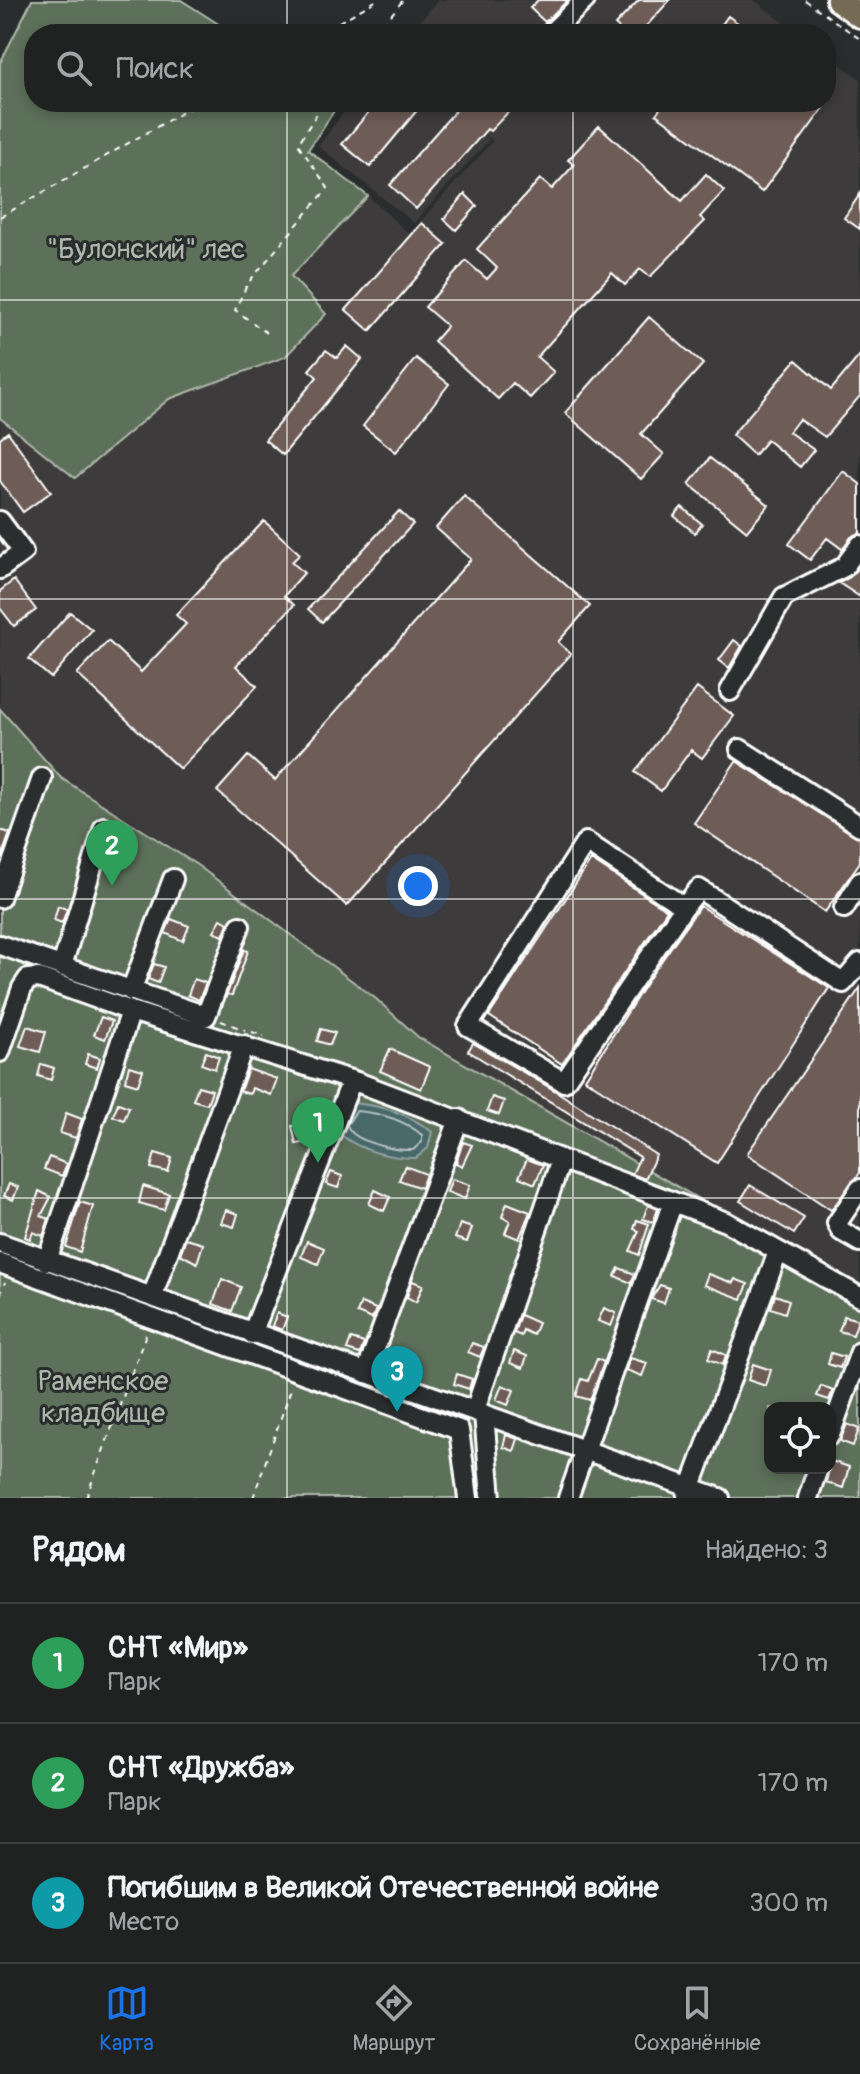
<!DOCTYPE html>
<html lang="ru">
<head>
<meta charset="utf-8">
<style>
	:root { --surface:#202222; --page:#2d2f2f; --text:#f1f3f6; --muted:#a2a4a5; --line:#3d3f40; --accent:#1a73e8 }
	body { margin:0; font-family:Pangolin,sans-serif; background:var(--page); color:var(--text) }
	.controls { position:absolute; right:24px; bottom:24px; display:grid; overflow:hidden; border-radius:16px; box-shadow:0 4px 12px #0003 }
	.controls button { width:72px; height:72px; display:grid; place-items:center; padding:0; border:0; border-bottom:2px solid var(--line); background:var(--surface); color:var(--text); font:40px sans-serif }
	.you { position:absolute; left:418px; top:886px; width:28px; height:28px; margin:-20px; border:6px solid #fff; border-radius:50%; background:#1a73e8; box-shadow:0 0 0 12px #1a73e833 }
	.badge { display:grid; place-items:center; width:52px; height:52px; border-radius:50%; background:var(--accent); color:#fff; font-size:26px; font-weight:700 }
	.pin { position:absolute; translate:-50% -66px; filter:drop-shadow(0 2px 4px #0008) }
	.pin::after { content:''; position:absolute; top:42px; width:28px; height:24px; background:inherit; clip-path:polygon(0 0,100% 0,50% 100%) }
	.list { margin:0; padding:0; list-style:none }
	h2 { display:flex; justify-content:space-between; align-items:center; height:104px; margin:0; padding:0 32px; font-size:34px }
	h2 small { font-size:26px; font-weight:400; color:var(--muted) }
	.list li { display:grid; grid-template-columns:52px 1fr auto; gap:24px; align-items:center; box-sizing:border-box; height:120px; padding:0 32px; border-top:2px solid var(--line) }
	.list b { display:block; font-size:30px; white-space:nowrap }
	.list p { margin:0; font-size:26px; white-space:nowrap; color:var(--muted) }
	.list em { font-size:26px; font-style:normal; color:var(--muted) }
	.icon { flex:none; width:44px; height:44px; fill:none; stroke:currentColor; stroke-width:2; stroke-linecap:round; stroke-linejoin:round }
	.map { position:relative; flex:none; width:860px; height:1498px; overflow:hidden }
	.search { position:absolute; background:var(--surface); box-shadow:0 4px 12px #0003; left:24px; right:24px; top:24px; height:88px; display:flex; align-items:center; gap:20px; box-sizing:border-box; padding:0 28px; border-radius:32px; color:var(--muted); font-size:30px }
	.sheet { height:464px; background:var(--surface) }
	nav { display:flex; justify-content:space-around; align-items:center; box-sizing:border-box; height:112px; border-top:2px solid var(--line); background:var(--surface); font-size:22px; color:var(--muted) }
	nav a { display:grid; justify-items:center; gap:4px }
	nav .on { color:var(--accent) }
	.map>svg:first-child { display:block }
	.built { fill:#3e3b3a }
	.green { fill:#5d705a; stroke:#aeb8ac; stroke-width:2; fill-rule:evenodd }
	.water { fill:#4a686b; stroke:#92a4a6; stroke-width:2 }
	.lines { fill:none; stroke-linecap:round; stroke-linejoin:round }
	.shore { stroke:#b7c3c4; stroke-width:2 }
	.building { fill:#6e5c57; stroke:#fff; stroke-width:2 }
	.minor-casing { stroke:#fff; stroke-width:24 }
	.major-casing { stroke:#fff; stroke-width:28 }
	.path { stroke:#fff; stroke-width:2; stroke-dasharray:6 6; stroke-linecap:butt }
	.minor { stroke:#2a2d2e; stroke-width:18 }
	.major { stroke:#746b52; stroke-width:22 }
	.grid { fill:none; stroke:#fff; stroke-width:2; stroke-opacity:0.55 }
	.labels { text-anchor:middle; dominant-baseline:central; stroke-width:6; stroke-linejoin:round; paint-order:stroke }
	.park-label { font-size:28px; fill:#aeb8ac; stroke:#2a2d2e }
</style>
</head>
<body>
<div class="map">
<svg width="860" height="1498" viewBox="0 0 860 1498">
	<rect width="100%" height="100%" fill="#2a2d2e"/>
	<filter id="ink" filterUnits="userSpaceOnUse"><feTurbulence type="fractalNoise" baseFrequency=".0125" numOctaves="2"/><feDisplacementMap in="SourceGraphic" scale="16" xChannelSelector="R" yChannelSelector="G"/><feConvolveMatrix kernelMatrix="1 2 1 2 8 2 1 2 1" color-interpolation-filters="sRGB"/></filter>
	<g filter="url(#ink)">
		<path class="built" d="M439,0H754L799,34H408Z
			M826,54L860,79V1291L418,1037L375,998L198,865L61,778L0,709V418L75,477L169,399L285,357L326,314L291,277L368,196L409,234L493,141L444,102H826Z
			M352,102H441L489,140L414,223L318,146Z"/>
		<path class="green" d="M32,0H181L234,34H34V102H340L308,150L368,196L291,276L326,314L285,357L169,399L75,478L0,418V63Z
			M0,709L61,778L197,865L375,998L418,1037L860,1292V1498H0ZM770,1408H830V1468H770Z"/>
		<path class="water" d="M353,1103C383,1106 408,1113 432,1132L428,1148L416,1158C390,1158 360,1151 340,1134L345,1110Z"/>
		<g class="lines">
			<path class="shore" d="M356,1111C380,1113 403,1119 422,1135V1142L413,1150C396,1151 352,1142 347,1125Z"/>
		</g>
		<path class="building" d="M538,0H568L545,22L530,8Z
			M639,0H670L639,34H625L615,25Z
			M728,16L753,34H715Z
			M377,102H424L370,167L342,144Z
			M463,102H518L490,131L487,129L416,209L390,185Z
			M665,102H828L762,192L656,114Z
			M599,126L682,201L706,174L724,191L700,217L705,221L650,277L640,269L625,285L612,273L537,357L554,372L530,398L513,383L498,399L434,341L447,326L425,307L466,261L487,279L497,268L477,249L540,179L552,189L574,165L568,160Z
			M465,194L477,206L456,230L444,219Z
			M860,194V229L844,218Z
			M422,223L446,244L370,331L346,310Z
			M649,317L703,364L641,434L664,454L641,479L565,413Z
			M347,346L362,359L283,455L265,440L317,377L309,370L326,350L337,358Z
			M860,355V396L825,437L799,419L789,432L814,450L800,467L767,440L754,455L732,435L796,360L831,390Z
			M416,358L449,384L396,452L363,426Z
			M8,432L51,492L23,512L0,481V438Z
			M710,458L769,505L747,531L689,484Z
			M843,471L860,484V533L851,537L842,549L827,538L810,560L789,544Z
			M464,496L590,606L558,642L571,654L347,906L217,791L248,756L275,780L471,559L436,528Z
			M682,507L702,524L695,533L674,516Z
			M399,511L413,524L322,622L308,609Z
			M264,521L300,554L292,562L304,573L284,596L294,605L236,666L257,686L180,769L77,674L108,641L141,672L186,624L176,615Z
			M860,565V597L839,583L850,577Z
			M14,580L36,610L14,626L0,608V591Z
			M70,612L92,630L51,678L29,659Z
			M734,640L742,646L729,668L719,660Z
			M697,688L734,716L702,758L691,750L661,791L635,772Z
			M736,761L860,838V862L825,912L694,823Z
			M0,830L10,833L0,861Z
			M118,835L132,844L127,853L112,844Z
			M591,860L667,910L562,1064L489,1016Z
			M58,906L67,909L62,923L54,920Z
			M700,906L829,988L717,1163L585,1079L650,977Z
			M171,919L189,926L183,941L165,933Z
			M221,919L228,923L223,936L214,931Z
			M244,950L248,951L232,995L227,994L222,1007Z
			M154,964L164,967L158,983L148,979Z
			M194,979L206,983L199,1000L188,995Z
			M860,988V1173L831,1210L747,1154Z
			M101,1017L112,1021L105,1039L94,1035Z
			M27,1026L46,1032L40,1052L20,1046Z
			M321,1029L335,1033L330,1045L317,1041Z
			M473,1043L559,1093L656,1155L645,1179L632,1174L640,1157L468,1051Z
			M390,1049L430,1067L421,1089L380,1071Z
			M206,1052L219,1057L215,1069L201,1064Z
			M88,1054L100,1058L97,1068L85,1064Z
			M41,1064L54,1068L51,1080L38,1076Z
			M129,1066L143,1070L138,1085L125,1081Z
			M248,1069L277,1079L271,1095L252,1088L250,1094L240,1091Z
			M198,1086L212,1090L207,1104L193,1100Z
			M492,1097L504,1101L499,1115L487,1111Z
			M118,1103L129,1107L124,1120L113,1116Z
			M66,1113L82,1119L76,1138L60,1133Z
			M314,1122L315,1141L296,1144L292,1126Z
			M463,1142L472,1145L462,1166L456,1163Z
			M155,1153L172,1158L168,1172L151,1168Z
			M49,1157L67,1164L62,1176L44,1169Z
			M527,1159L543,1165L535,1184L519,1177Z
			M405,1166L426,1174L421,1188L399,1180Z
			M331,1172L342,1176L338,1188L326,1184Z
			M452,1179L470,1185L465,1199L447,1192Z
			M9,1184L18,1187L13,1200L4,1196Z
			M750,1185L804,1218L794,1234L740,1201Z
			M143,1186L169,1194L164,1210L139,1203Z
			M375,1190L390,1197L384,1211L369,1204Z
			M39,1191L51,1197L41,1216L49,1219L43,1236L33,1232L30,1239L25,1237Z
			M80,1202L93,1206L80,1252L66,1247Z
			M507,1203L530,1212L519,1239L505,1233L510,1221L502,1217Z
			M648,1205L658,1209L653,1222L643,1219Z
			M226,1210L238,1214L234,1227L221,1223Z
			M637,1220L649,1224L639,1255L630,1251L639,1231L634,1229Z
			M460,1224L472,1228L467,1242L455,1238Z
			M186,1239L203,1244L197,1263L180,1254Z
			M307,1241L324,1248L318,1264L301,1257Z
			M619,1268L635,1274L631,1283L615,1276Z
			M708,1274L733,1283L735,1279L748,1284L742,1299L704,1285Z
			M222,1279L241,1287L232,1311L213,1304Z
			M412,1281L423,1285L416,1302L407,1297Z
			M660,1285L669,1288L664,1303L651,1299Z
			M775,1295L789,1300L785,1313L771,1308Z
			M361,1303L376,1309L372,1319L357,1313Z
			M604,1308L616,1313L611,1326L598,1321Z
			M277,1313L287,1317L282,1330L272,1326Z
			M520,1315L538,1323L533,1335L523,1330L521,1336L514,1333Z
			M844,1316L858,1320L853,1335L839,1331Z
			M351,1339L364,1343L360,1354L347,1350Z
			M472,1343L484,1347L480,1357L468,1352Z
			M712,1349L726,1355L723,1365L708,1359Z
			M514,1351L527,1356L523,1368L510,1363Z
			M831,1353L844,1357L840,1368L828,1364Z
			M630,1358L647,1363L642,1376L626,1370Z
			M597,1359L604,1362L590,1400L576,1396L582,1379L588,1381Z
			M753,1364L771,1370L766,1386L748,1380Z
			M457,1374L472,1379L469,1389L454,1384Z
			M502,1385L514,1390L508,1405L496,1400Z
			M821,1386L833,1391L829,1400L817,1396Z
			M847,1424L859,1429L853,1446L840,1441Z
			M506,1435L518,1439L514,1451L503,1447Z
			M831,1461L849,1467L843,1488L826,1482Z"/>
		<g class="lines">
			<g class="minor-casing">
				<path id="minor" d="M550,34L585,0
					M0,521L23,552L0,569
					M730,691L784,597L844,567L860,545
					M740,749L860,826
					M0,898L42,778
					M684,907L586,842L468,1026L564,1082L684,907L699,889L843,983L860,963
					M844,908L860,882
					M0,945L206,1016L240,926
					M62,966L104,827
					M131,991L173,879
					M0,1052L22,988L28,979L39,978L131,1011L357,1082L726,1222L860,1297
					M860,1189L837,1223L841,1231L860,1242
					M0,1243L720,1498
					M47,1261L131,1011
					M0,1263L459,1430L468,1498
					M152,1297L244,1045
					M252,1334L352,1080
					M366,1373L459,1119
					M475,1410L561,1160
					M484,1414L491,1498
					M830,1435L860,1352
					M687,1497L778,1252
					M568,1498L673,1202
					M808,1498L818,1468"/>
			</g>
			<g class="major-casing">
				<path id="major" d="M838,0L860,16"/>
			</g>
			<path class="path" d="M805,0L860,39
				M318,34L377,0
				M376,34L403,0
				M0,217L200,102
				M267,333L235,310L248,283L328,188L298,144L324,102
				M221,1021L245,1030
				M252,1032L264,1036
				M0,1296L5,1282
				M86,1498L146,1334
				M253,1498L292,1386"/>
			<use href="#minor" class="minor"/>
			<use href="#major" class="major"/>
		</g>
	</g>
	<path class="grid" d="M287,0V34M573,0V34M287,102V1498M573,102V1498M0,300H860M0,599H860M0,899H860M0,1198H860"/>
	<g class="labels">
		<g class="park-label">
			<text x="146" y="249">"Булонский" лес</text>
			<text x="103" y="1381">Раменское<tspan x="103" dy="32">кладбище</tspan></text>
		</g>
	</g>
</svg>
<div class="controls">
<button><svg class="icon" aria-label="locate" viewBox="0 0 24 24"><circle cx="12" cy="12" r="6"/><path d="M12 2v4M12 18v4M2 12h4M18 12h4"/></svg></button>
</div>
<div class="you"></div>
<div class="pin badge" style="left:318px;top:1163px;background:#2e9e5b">1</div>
<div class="pin badge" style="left:112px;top:886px;background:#2e9e5b">2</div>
<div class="pin badge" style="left:397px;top:1412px;background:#0f9aa8">3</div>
<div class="search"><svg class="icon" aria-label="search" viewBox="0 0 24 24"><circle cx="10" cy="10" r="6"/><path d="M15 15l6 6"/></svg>Поиск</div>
</div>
<section class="sheet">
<h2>Рядом<small>Найдено: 3</small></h2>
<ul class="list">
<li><span class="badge" style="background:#2e9e5b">1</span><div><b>СНТ «Мир»</b><p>Парк</p></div><em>170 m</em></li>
<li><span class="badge" style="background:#2e9e5b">2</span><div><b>СНТ «Дружба»</b><p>Парк</p></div><em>170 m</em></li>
<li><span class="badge" style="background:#0f9aa8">3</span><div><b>Погибшим в Великой Отечественной войне</b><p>Место</p></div><em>300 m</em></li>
</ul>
</section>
<nav>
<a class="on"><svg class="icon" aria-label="map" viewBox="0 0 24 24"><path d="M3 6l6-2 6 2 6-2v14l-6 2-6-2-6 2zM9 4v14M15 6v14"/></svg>Карта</a>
<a><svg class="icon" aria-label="directions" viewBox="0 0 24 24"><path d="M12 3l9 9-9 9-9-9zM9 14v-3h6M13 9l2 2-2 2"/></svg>Маршрут</a>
<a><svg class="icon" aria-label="saved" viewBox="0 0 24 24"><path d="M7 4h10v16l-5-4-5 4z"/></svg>Сохранённые</a>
</nav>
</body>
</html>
